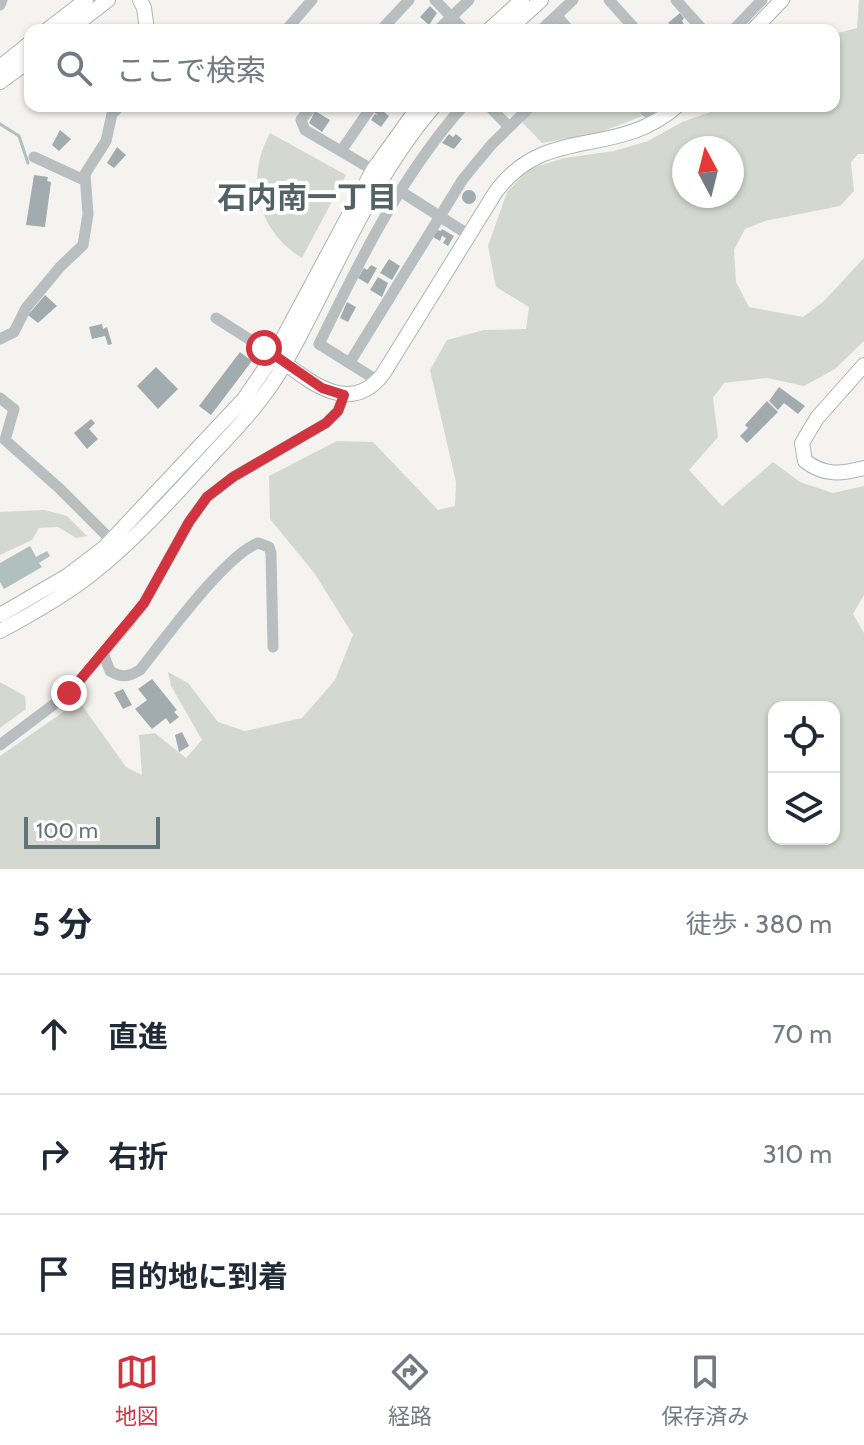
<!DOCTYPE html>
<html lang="ja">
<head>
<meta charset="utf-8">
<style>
	:root { --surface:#fff; --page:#f6f6f7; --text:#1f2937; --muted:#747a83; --line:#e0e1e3; --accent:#d1333f }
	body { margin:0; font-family:Cabin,"Noto Sans JP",sans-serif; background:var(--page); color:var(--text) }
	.controls { position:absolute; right:24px; bottom:24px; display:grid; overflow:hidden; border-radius:16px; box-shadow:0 2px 6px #0004 }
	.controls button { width:72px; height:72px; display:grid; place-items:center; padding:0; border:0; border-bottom:2px solid var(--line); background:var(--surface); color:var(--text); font:40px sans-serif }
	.compass { position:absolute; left:672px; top:136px; width:72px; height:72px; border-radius:50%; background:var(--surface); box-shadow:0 2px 6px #0004; rotate:353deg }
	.scale { position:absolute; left:24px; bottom:20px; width:136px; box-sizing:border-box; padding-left:8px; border:4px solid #627679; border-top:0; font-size:22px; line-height:28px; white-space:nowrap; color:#627679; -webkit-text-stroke:6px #fff; paint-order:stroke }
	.stop { position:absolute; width:24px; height:24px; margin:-18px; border:6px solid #d1333f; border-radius:50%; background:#fff }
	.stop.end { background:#d1333f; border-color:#fff; box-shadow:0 2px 8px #0008 }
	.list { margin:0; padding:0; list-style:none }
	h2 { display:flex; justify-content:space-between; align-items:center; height:104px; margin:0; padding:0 32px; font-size:34px }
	h2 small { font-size:26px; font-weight:400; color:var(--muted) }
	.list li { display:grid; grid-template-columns:52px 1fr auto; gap:24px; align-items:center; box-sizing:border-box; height:120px; padding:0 32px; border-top:2px solid var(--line) }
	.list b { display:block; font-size:30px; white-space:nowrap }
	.list em { font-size:26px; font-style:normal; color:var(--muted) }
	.icon { flex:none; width:44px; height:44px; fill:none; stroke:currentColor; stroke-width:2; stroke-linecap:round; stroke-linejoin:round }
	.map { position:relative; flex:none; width:864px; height:869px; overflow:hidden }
	.search { position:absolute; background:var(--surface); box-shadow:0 2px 6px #0004; left:24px; right:24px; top:24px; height:88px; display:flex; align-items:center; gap:20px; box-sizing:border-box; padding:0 28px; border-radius:16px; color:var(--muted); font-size:30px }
	.sheet { height:464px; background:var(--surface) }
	nav { display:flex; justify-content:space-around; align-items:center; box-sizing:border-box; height:112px; border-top:2px solid var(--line); background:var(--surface); font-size:22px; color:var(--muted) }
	nav a { display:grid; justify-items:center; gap:4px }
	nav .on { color:var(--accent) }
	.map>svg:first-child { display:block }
	.green { fill:#d5d8d0; fill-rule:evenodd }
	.water { fill:#afc0bf }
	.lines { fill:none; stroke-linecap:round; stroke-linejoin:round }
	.stream { stroke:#afc0bf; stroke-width:3 }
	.building { fill:#a2acae }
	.secondary-casing { stroke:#abb3b5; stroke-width:16 }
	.street { stroke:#b9bfc0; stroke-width:11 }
	.secondary { stroke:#fff; stroke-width:14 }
	.route { stroke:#d1333f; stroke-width:10 }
	.labels { text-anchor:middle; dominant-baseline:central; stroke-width:8; stroke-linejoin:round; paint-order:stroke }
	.neighbourhood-label { font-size:30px; font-weight:bold; fill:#536264; stroke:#fff }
</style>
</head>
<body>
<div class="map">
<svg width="864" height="869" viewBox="0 0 864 869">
	<rect width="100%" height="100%" fill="#f4f3f0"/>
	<path class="green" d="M859,0H864V154H858L851,162L854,191L840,206L765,221L745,229L734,250L736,282L749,307L803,317L823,302L864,258V341L835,369L804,386L767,378L724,383L713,398L718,437L689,470L722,506L773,462L800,482L833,493L864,486V595L853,614L864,633V869H0V756L79,701L126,767L142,775L139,735L155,733L186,758L202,740L171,686L168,672L188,683L218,722L245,731L302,718L335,680L353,635L315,574L270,519L269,476L337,441L373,442L438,510L455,506L456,482L430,370L447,340L484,330L526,329L529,307L496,287L488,246L507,192L529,169L564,158L614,151L648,141L682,122L728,106H834V34L857,28ZM684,148H732V196H684ZM774,707H834V839H774Z
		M537,106H633L643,116L598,133L542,143L521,121Z
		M270,133L346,175L302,258C257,230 245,179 270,133Z
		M44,510L67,516L87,536L76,538L58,527L39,528L32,540L0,555V512Z
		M0,682L25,696L26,709L0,728Z"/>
	<path class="water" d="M30,546L36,557L47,551L50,556L39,563L42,567L4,589L0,582V563Z"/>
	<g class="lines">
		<path class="stream" d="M0,124L19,136L28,163"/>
	</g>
	<path class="building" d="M430,6L437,13L429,25L420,17Z
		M680,13L684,18L682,21L685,26L677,30L668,23Z
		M378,107L389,116L381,127L371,120L375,114L379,116L374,112Z
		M315,111L330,120L322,132L309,123Z
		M60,130L71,139L59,151L52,145Z
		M449,134L453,137L456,134L462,139L454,149L442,143Z
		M117,147L126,155L114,168L107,163Z
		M34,175L48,177L47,181L51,182L45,227L26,225Z
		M462 197a7 7 0 1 1 14 0a7 7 0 1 1-14 0Z
		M442,229L454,236L448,246L443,243L446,238L442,236L440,241L433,237L438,230L441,231Z
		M389,259L400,266L392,280L380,273Z
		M371,265L377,268L368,284L358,278L364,268L367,270Z
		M378,277L388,283L382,297L370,290Z
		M45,295L57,306L38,323L28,315Z
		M347,302L356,307L348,322L340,318Z
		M102,324L103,329L107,327L112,344L108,345L105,336L92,339L89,327Z
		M240,352L252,361L211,415L199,406Z
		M156,367L178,389L158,409L137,386Z
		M779,387L805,406L798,414L784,403L778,410L769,401Z
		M767,401L778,412L747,443L740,436L748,428L745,425Z
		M91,419L95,423L89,429L98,439L87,449L74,433Z
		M152,679L177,710L174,712L179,717L170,724L166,718L152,729L135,709L147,700L138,689Z
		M123,689L132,705L123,709L114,693Z
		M182,732L189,746L179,752L175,735Z"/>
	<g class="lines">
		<g class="secondary-casing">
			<path id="secondary" d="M140,0L144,8L147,30
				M47,30L86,0
				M69,30L108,0
				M489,30L522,0
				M508,30L541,0
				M753,30L782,0
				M0,67L30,43
				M0,82L30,60
				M278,358C309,381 350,417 383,374L495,193C545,123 616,160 677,106
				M864,365L817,418L802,443L805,461C825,476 841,474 864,468
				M0,615L67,576L105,547L244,399L274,355L373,170L419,106
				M0,631C32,614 64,596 93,573C134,541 174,496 209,458C237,428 265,399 285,363C334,276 368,183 434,106"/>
		</g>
		<path class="street" d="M435,0L464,30
			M609,0L636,30
			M676,0L703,30
			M0,5L2,0
			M557,16L569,30
			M286,30L312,0
			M381,30L409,0
			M438,30L469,0
			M541,30L573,0
			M733,30L762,0
			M312,106L301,120L305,130L373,170
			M489,106L509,127
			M641,106L647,112L655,106
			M341,151L372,106
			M34,157L84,180
			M400,191L469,235
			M216,318L274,355
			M0,339L14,332L26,308L60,267L83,245L88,214L85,174L106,141L112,114L120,106
			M350,362L463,179L492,144L531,106
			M378,381L319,344C360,260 401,176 463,106
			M0,398L14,409L5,440L59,488L111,540
			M103,653L110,671C122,678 128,677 140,670C164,640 225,555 258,543L269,547L271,553L273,647
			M0,745L69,693L126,626L144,603L189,522L207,497L233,477L326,423L338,411L344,395"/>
		<use href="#secondary" class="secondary"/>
	</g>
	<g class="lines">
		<path class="route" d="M69,693L144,603L189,522L207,497L233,477L326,423L338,411L344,395L322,388L264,348"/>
	</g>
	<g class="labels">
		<g class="neighbourhood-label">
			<text x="307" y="197">石内南一丁目</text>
		</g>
	</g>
</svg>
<div class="controls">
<button><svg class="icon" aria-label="locate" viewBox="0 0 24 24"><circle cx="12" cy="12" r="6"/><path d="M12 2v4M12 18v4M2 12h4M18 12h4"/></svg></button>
<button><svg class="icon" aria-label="layers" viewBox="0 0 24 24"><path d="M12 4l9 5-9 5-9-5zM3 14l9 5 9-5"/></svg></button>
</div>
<svg class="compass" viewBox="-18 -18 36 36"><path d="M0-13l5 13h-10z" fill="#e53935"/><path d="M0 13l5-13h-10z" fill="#747a83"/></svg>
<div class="scale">100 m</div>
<div class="stop" style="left:264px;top:348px"></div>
<div class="stop end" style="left:69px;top:693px"></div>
<div class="search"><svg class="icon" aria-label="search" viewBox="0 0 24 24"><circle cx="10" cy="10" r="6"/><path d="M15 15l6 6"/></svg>ここで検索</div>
</div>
<section class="sheet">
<h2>5 分<small>徒歩 · 380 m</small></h2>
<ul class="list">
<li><svg class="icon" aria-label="ahead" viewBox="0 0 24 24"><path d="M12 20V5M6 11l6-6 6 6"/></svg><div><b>直進</b></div><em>70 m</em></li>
<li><svg class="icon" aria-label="right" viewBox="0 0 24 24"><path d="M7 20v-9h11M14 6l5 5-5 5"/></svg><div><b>右折</b></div><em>310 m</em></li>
<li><svg class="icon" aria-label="arrive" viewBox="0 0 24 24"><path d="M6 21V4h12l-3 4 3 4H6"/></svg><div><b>目的地に到着</b></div></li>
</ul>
</section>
<nav>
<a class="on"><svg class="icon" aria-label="map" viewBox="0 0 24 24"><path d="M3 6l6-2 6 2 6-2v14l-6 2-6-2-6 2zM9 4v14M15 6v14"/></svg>地図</a>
<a><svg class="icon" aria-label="directions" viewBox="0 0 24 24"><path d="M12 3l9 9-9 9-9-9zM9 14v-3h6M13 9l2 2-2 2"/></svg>経路</a>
<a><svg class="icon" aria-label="saved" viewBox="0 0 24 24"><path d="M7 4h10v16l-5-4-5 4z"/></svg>保存済み</a>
</nav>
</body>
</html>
